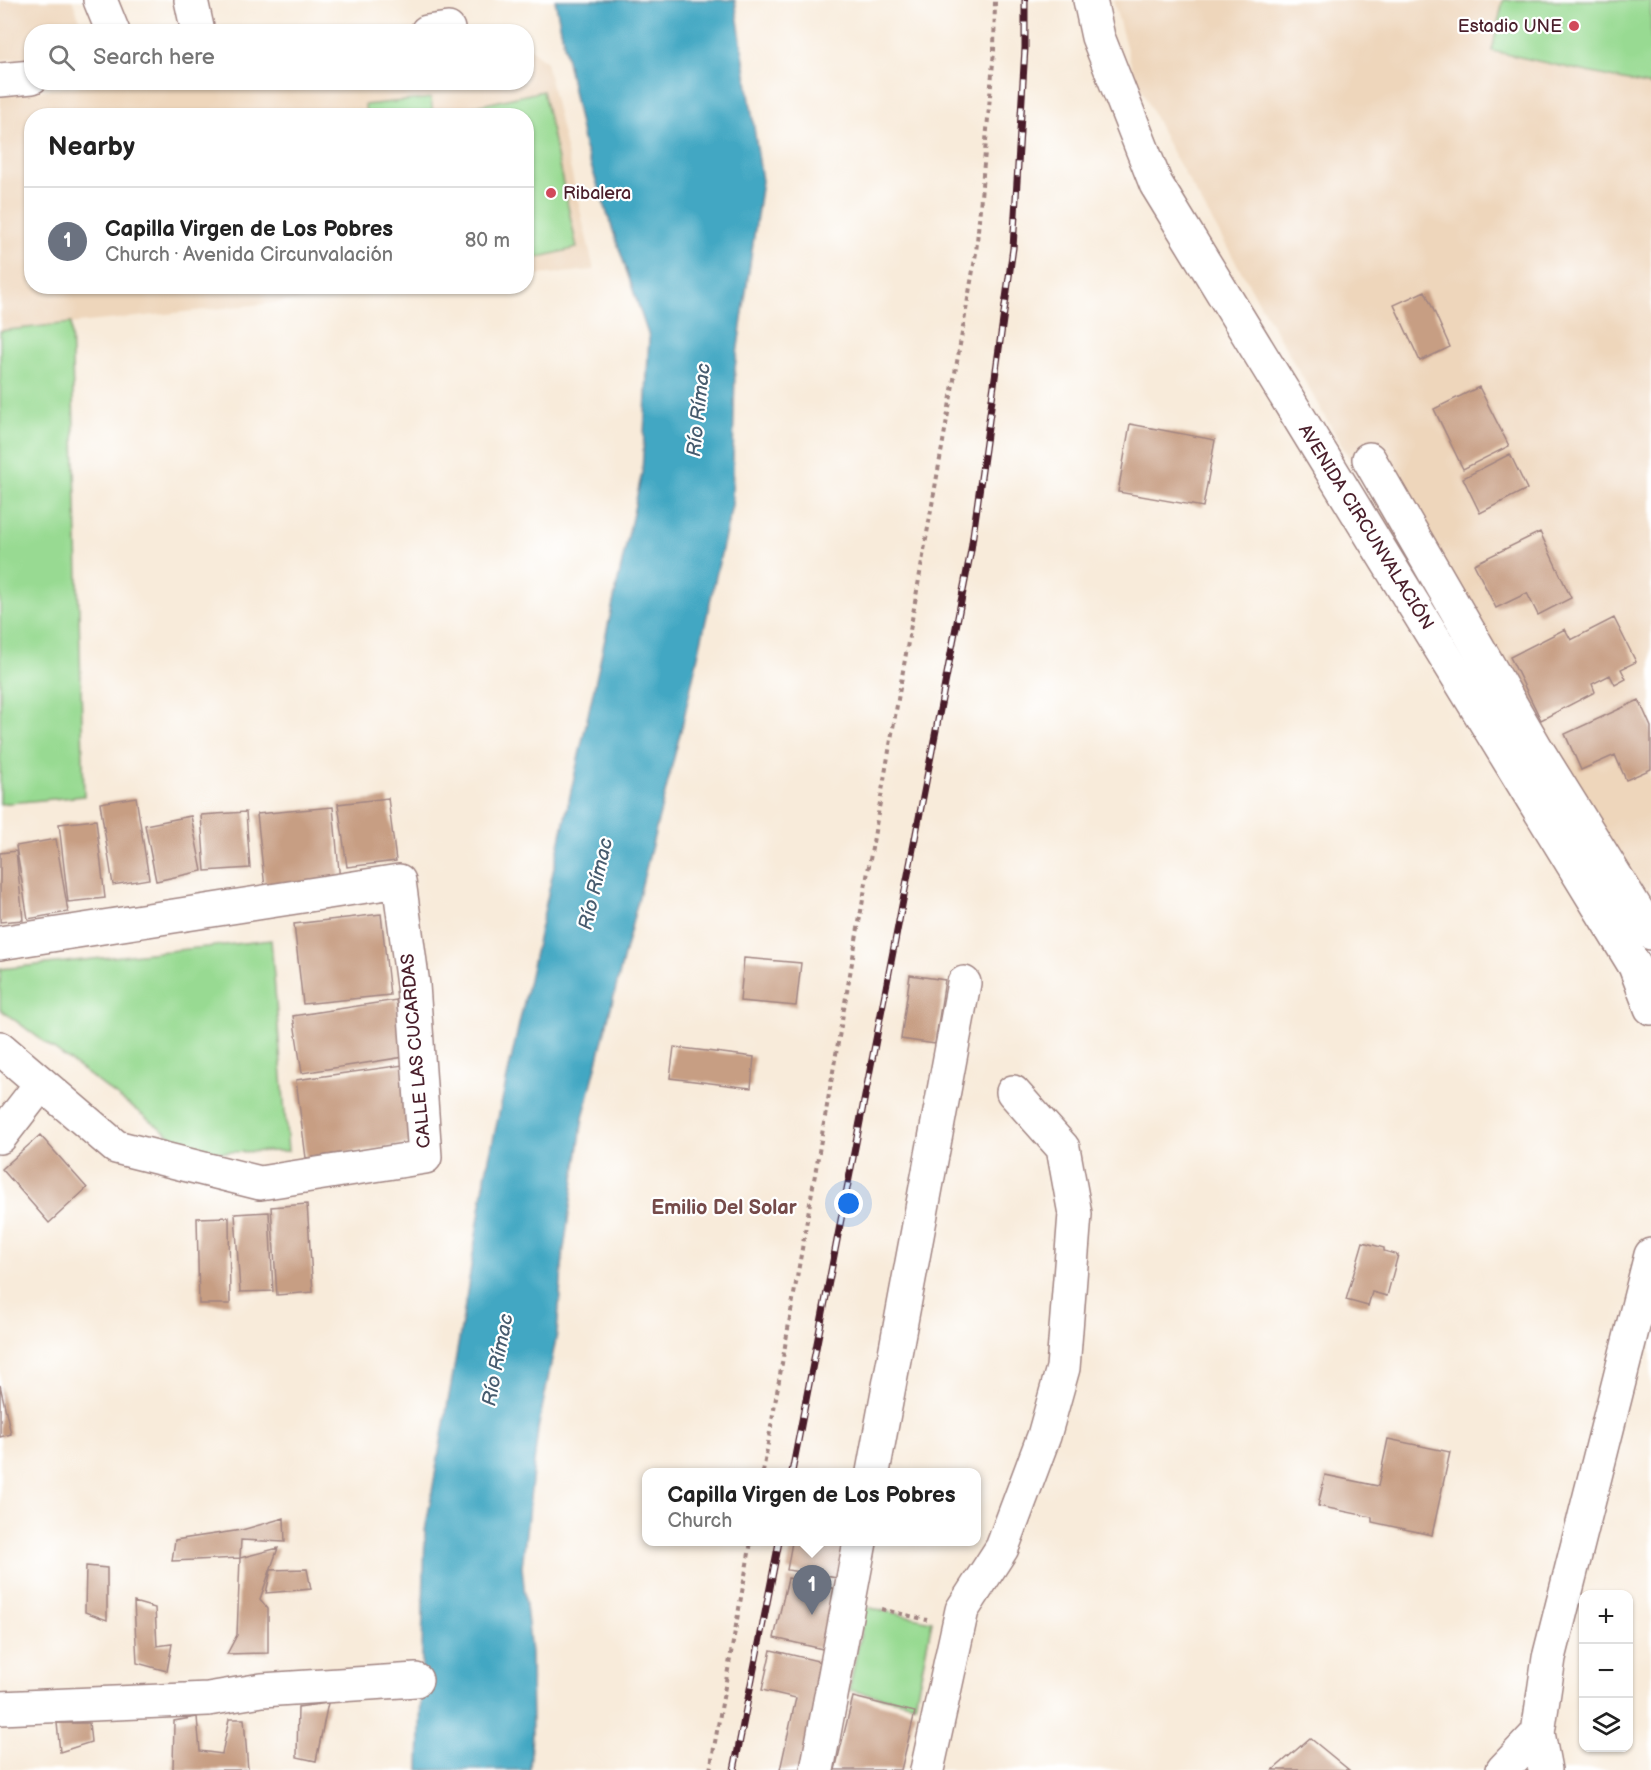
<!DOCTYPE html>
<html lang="en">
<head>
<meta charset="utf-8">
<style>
	:root { --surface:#fff; --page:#f2f2f2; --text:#222; --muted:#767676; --line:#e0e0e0; --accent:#d1495b }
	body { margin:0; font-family:"Balsamiq Sans",sans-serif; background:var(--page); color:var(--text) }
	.controls { position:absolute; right:18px; bottom:18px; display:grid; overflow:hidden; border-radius:12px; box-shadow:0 2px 4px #0004 }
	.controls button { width:54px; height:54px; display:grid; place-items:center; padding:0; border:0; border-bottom:2px solid var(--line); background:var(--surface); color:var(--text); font:30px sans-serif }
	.you { position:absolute; left:849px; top:1204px; width:21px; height:21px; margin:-15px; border:4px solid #fff; border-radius:50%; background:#1a73e8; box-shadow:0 0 0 9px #1a73e833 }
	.badge { display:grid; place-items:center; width:39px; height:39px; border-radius:50%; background:var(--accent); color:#fff; font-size:20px; font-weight:700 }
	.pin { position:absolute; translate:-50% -50px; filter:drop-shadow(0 2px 3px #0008) }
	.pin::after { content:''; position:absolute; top:32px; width:21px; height:18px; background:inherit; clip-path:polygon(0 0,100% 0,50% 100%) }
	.popup { position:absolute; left:642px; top:1468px; width:339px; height:78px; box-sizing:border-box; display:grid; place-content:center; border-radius:12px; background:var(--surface); filter:drop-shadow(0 2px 4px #0005); font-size:20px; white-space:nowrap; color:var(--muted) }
	.popup b { font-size:22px; color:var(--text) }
	.popup::after { content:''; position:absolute; left:50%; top:100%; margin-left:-12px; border:12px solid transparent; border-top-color:var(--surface) }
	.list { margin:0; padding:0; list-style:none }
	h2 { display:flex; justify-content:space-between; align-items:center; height:78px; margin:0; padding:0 24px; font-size:26px }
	h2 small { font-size:20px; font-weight:400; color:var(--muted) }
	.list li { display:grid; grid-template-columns:39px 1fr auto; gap:18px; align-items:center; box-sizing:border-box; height:108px; padding:0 24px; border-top:2px solid var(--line) }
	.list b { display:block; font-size:22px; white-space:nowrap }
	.list p { margin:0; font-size:20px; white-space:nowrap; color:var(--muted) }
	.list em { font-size:20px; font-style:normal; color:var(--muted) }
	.icon { flex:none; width:33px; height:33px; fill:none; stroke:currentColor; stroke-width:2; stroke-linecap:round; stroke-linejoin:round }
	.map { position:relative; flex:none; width:1651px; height:1770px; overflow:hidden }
	.search { position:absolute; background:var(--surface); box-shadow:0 2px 4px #0004; left:24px; top:24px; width:510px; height:66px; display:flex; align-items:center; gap:15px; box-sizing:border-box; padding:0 21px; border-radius:24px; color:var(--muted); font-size:22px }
	.panel { position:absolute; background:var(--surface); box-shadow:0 2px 4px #0004; left:24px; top:108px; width:510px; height:186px; border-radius:24px }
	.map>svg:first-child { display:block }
	.built { fill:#eed6bb }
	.green { fill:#98da92; stroke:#717c5e; stroke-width:1.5 }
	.water { fill:#43a7c3; stroke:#466377; stroke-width:1.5 }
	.building { fill:#c79e83 }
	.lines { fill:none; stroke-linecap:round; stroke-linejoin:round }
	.street-casing { stroke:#a18582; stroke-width:36 }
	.secondary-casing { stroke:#a18582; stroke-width:36 }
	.path { stroke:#a18582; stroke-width:4; stroke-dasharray:4.5 4.5; stroke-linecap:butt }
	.street { stroke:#fff; stroke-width:33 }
	.secondary { stroke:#fff; stroke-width:33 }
	.rail-casing { stroke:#4a1f2b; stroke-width:7 }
	.rail { stroke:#fff; stroke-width:4.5; stroke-dasharray:14; stroke-linecap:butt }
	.poi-dot { fill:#d1495b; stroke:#fff; stroke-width:2 }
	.labels { text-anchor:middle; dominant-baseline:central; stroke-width:4.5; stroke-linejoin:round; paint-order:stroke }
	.poi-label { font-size:18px; fill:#4a1f2b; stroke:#fff; text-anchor:end }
	.street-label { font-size:18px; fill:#4a1f2b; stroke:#fff }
	.water-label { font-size:20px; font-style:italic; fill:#475c6f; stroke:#fff }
	.neighbourhood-label { font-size:20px; font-weight:bold; fill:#764b4a; stroke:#fff }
</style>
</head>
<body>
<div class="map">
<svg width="1651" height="1770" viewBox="0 0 1651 1770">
	<rect width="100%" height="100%" fill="#fff"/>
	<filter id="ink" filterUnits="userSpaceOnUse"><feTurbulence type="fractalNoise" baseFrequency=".0167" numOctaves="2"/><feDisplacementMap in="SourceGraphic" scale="12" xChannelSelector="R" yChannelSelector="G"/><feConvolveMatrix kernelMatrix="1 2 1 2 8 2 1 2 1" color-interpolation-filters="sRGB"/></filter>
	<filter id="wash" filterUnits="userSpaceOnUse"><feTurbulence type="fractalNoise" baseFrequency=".008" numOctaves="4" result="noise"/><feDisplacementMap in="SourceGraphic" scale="24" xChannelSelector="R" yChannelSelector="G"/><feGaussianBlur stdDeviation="1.35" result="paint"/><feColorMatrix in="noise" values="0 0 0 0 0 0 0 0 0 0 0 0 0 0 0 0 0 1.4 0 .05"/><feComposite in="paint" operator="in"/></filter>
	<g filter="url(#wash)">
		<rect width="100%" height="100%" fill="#f8ebda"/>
		<path class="built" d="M0,0H72L84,30L83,32H32L31,57L0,60Z
			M1113,0H1651V982L1166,141L1133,71Z
			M527,46L546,62L594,270L527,276L526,116H32V286L429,287L0,331V95L116,82H526Z"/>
		<path class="green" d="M1503,0H1651V86L1492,51Z
			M543,91L577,248L527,260L526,116L456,115L455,111Z
			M431,98L433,115H366L365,105Z
			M71,323L84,796L0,804V331Z
			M271,940L288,1151L222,1152L186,1147L0,1009V969Z
			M866,1607L932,1621L915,1704L849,1690Z"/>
		<path class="water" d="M555,0H735L762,181L735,368L732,505L683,722L583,1118L563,1256L557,1334L538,1429L522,1567L531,1653L532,1732L530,1770H419L425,1531L463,1317L486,1172L642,473L649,337L584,145Z"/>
		<g id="blocks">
			<path class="building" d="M1425,291L1450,347L1420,361L1394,305Z
				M1479,387L1509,446L1463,469L1434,409Z
				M1130,424L1215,440L1203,507L1118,492Z
				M1510,454L1527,489L1480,513L1463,478Z
				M1540,532L1571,598L1538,615L1527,593L1496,608L1474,564Z
				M1614,618L1636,662L1621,669L1626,679L1615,685L1610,675L1592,684L1595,692L1541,720L1510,657L1565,629L1571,640Z
				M1639,700L1651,727V769L1626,780L1615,755L1581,770L1565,734Z
				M136,797L149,879L113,885L100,803Z
				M388,798L396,861L347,867L338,804Z
				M333,807L340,881L265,888L257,814Z
				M246,812L250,868L205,871L201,815Z
				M191,816L202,871L156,881L145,825Z
				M96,820L105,898L68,902L59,824Z
				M56,839L68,912L28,919L16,846Z
				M16,851L23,920L0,922V853Z
				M381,914L390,995L303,1004L294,924Z
				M744,958L801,963L796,1006L740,1001Z
				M910,975L945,980L935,1044L901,1039Z
				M396,1000L404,1057L302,1073L293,1016Z
				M674,1047L754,1057L751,1088L670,1078Z
				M403,1065L413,1143L306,1158L296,1080Z
				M40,1135L87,1188L49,1223L2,1169Z
				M307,1204L313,1292L277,1295L271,1207Z
				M269,1212L273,1291L240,1292L235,1214Z
				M229,1217L230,1304H199L197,1218Z
				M1363,1242L1384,1248V1251L1398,1255L1387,1296L1372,1292L1368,1306L1346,1300Z
				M0,1385L11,1434L0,1437Z
				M1388,1439L1450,1452L1432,1535L1372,1522V1517L1318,1506L1325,1475L1378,1486Z
				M284,1518L285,1542L241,1540L240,1558L278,1548L260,1599L268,1609V1653L227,1654L237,1635L240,1558L172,1561L175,1540L242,1530Z
				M792,1542H849L850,1580L787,1570Z
				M86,1566L107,1568V1620L85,1612Z
				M307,1569L311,1589L266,1593L271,1570Z
				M788,1578L850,1592L836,1652L774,1638Z
				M134,1602L155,1608L157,1646L172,1644L167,1671L137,1663Z
				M771,1650L835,1665L811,1770H780L796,1698L762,1690Z
				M853,1697L915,1712L901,1770H835Z
				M328,1703L316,1761L297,1757L298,1707Z
				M197,1717L200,1751L222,1754L229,1719H244L248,1770H173L174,1721Z
				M57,1723H89L91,1742L60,1752Z
				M1310,1738L1349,1770H1273Z"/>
		</g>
	</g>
	<g filter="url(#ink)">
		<use href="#blocks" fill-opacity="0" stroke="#a18582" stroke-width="1.5"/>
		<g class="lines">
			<g class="street-casing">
				<path id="street" d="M100,0L113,32
					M191,0L198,32
					M427,32L448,29
					M0,80L32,77
					M1369,459L1536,748L1651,933
					M0,943L399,881L413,985L425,1157L260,1183L116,1147L0,1048
					M0,1137L41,1084
					M873,1472L964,983
					M0,1708L208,1699L262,1690L416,1680
					M817,1770L860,1542
					M927,1770L962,1610L1002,1548L1044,1436L1063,1368L1075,1214L1063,1148L1013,1092
					M1503,1770L1538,1733"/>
			</g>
			<g class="secondary-casing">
				<path id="secondary" d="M1090,0L1098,37L1156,184L1635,966L1651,1008
					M1545,1770L1538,1733L1549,1658L1651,1255"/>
			</g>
			<path class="path" d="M763,1472L976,253L994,51L995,0
				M881,1609L927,1620
				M710,1770L751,1542"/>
			<use href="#street" class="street"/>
			<use href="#secondary" class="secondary"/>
			<g class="rail-casing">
				<path id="rail" d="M792,1472L971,550L1013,248L1025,48V0
					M734,1770L779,1542"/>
			</g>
			<use href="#rail" class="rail"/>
		</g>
	</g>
	<g class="poi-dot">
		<circle cx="1574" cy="26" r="6"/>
		<circle cx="551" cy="193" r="6"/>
	</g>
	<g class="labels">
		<g class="poi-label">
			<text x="1562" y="26">Estadio UNE</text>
			<text x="563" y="193" text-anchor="start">Ribalera</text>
		</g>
		<g class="street-label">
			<text transform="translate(1366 527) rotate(58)">AVENIDA CIRCUNVALACIÓN</text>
			<text transform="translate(416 1051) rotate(-95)">CALLE LAS CUCARDAS</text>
		</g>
		<g class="water-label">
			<text transform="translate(699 410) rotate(-84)">Río Rímac</text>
			<text transform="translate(596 884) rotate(-77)">Río Rímac</text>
			<text transform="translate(498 1360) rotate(-79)">Río Rímac</text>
		</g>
		<g class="neighbourhood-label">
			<text x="724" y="1208">Emilio Del Solar</text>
		</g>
	</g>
</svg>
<div class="controls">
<button>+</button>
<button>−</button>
<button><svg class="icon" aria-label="layers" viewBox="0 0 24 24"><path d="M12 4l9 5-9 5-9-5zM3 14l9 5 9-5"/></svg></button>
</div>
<div class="you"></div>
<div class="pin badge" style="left:812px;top:1615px;background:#6b7280">1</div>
<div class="popup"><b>Capilla Virgen de Los Pobres</b>Church</div>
<div class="search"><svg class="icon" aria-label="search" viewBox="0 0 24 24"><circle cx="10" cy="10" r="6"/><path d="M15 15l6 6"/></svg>Search here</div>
<section class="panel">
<h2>Nearby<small></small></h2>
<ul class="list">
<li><span class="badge" style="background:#6b7280">1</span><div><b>Capilla Virgen de Los Pobres</b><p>Church · Avenida Circunvalación</p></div><em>80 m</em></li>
</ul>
</section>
</div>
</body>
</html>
